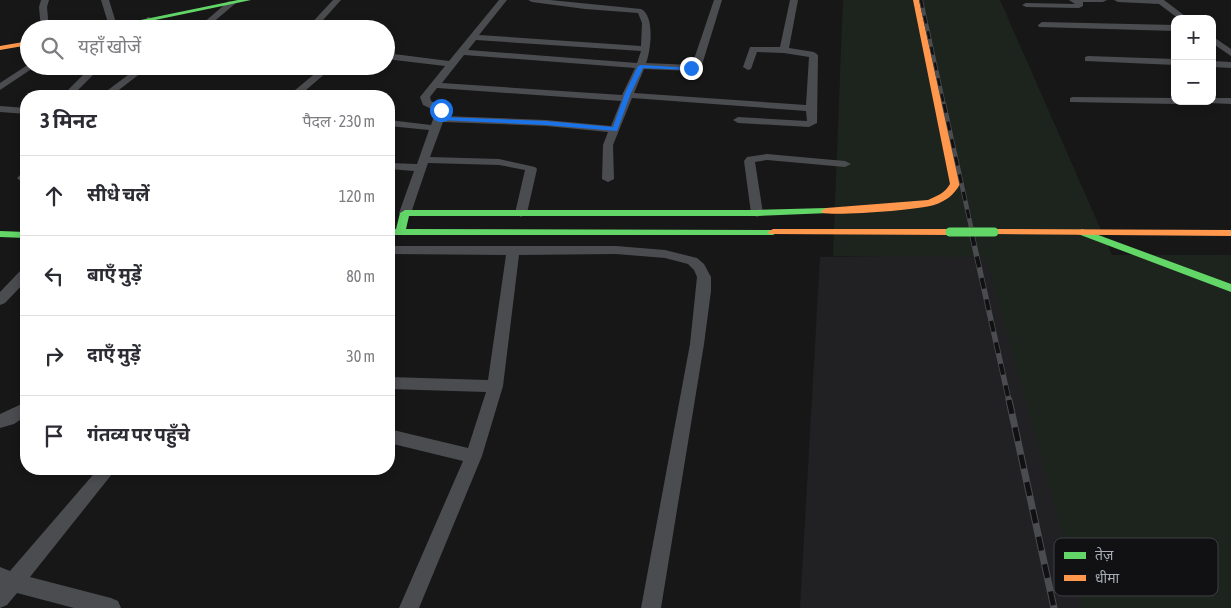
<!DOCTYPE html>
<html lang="hi">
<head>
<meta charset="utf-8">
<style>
	:root { --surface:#fff; --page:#f2f2f3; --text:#2b2b33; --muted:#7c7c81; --line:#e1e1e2 }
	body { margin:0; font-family:"Asap Condensed","Noto Sans Devanagari",sans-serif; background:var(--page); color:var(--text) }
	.controls { position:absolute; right:15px; top:15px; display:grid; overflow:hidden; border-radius:10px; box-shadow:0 2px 8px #0003 }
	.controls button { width:45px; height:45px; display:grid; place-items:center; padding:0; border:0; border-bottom:1px solid var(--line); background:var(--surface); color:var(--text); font:25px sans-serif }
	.stop { position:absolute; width:15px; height:15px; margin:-11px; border:4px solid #1a73e8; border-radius:50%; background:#fff }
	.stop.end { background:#1a73e8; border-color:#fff; box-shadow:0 1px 5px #0008 }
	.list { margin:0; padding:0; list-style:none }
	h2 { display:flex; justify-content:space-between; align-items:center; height:65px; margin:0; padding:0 20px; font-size:21px }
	h2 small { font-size:16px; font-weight:400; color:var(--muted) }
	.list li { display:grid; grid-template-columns:32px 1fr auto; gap:15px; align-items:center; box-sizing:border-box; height:80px; padding:0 20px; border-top:1px solid var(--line) }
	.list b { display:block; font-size:19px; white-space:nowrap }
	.list em { font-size:16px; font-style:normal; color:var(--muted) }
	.icon { flex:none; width:28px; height:28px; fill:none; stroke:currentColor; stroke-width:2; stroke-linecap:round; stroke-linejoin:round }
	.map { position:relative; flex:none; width:1231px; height:608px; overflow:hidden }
	.search { position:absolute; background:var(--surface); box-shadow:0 2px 8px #0003; left:20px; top:20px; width:375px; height:55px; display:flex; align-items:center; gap:12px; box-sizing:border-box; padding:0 18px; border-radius:28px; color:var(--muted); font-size:19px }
	.panel { position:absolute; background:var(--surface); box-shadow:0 2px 8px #0003; left:20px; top:90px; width:375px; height:385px; border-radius:20px }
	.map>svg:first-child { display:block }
	.built { fill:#212123 }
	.green { fill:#1d241e }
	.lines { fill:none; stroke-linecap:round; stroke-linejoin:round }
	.street { fill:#4b4c50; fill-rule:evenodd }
	.fast { fill:#63d668; fill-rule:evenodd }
	.slow { fill:#ff974d; fill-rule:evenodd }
	.rail-far3-casing { stroke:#4b4c4f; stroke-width:4 }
	.rail-far2-casing { stroke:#4b4c4f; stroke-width:4.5 }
	.rail-far1-casing { stroke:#4b4c4f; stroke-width:5.5 }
	.rail-casing { stroke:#4b4c4f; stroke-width:7 }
	.rail-far3 { stroke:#111113; stroke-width:2.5; stroke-dasharray:8; stroke-linecap:butt }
	.rail-far2 { stroke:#111113; stroke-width:3; stroke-dasharray:9; stroke-linecap:butt }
	.rail-far1 { stroke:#111113; stroke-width:4; stroke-dasharray:11; stroke-linecap:butt }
	.rail { stroke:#111113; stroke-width:5; stroke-dasharray:14; stroke-linecap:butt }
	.fast-bridge { stroke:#63d668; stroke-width:9 }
	.route { fill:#1a73e8 }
	.key { fill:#111113; stroke:#3e4045; stroke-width:1 }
	.key-label { font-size:14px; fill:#a8adb8 }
</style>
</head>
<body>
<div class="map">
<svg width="1231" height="608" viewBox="0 0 1231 608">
	<rect width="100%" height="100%" fill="#171717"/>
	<path class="built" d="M1011,254L1117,608H800L820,257Z"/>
	<path class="green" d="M843,0H1000L1112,255H1231V608H1083L986,257L833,256Z"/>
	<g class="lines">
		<path class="street" d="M41,0H49L47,7L49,29H41L39,7Z
			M101,0H109L117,26L116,28L109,26Z
			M333,0H341L315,29H306Z
			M499,0H507L479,35L641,46L642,23L638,13L585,9L532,2L528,0H550L641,9C655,15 651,51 646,63L692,65L714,0H722L701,68L694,71L644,69L634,93L806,105L809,57L784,53L757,52L751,69L748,70L743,67L750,47H780L790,0H798L789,48L814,52L818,55L817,123L809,127L738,123L733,120L738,117L807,121L806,111L632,98L613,145L614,179L608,182L602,179L603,145L608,132L546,126L443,122L430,157L499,159L535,167L537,169L527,213L521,217L515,213L525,170L499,165L428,163L411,213L405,217L401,216L399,213L414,171L389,169V163L417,164L429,130L389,126V120L431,125L436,111L423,105L420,97L445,66L386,59V53L449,61ZM476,40L641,51L637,63L468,50ZM464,55L635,68L622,95L442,83ZM437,88L621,101L611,126L546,120L445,116V108L431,101L430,97Z
			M1069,0H1107L1103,2H1083V6L1079,8L1026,7L1022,5L1026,3L1075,4Z
			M1114,0H1164L1189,19H1179L1159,4L1118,2Z
			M229,1L236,3L205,29H196Z
			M148,17L155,19L145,29H136Z
			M1042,22L1175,25V31L1039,27L1038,25Z
			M1212,36L1231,49V56L1212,43Z
			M1088,56L1175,59V65L1085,61V57Z
			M1212,61L1231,62V68L1212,67Z
			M29,64V66H36L0,90V83Z
			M92,66H102L72,96H62Z
			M140,66H150L111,96H100Z
			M324,66H334L299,96H288Z
			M1073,97L1175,98V101H1180L1175,104L1070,102V98Z
			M1212,98H1231V104L1209,103L1207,101H1212Z
			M0,106L26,108V114L0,112Z
			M767,154L845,161L851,164L845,167L767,160L755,162L763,213L757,217L751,213L744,161L747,157Z
			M26,172V181L19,180L17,178L22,173Z
			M389,246H616L665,250L697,258L704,264L711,277V291L704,344L661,608H641L690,344L697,277L694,270L688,264L665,258L616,254L519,255L503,386L482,456L419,608H399L463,461L389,443V429L468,448L486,392L389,389V377L488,380L506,255L389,254Z
			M26,269V281L5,303L0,305V292L21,270Z
			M26,402V416L14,424L0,428V414Z
			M98,469H116L30,577L111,598L118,601L121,608H74L17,593L7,605L0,608V567L10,571Z"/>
		<path class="fast" d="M238,0H251L112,29H97Z
			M826,208L831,211L829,213L757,216H409L406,229L777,230L778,232L773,235H389V229H396L400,213L405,210H757Z
			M1082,229L1231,284V292L1078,234L1077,232Z
			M0,231L26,232V238L0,237Z"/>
		<path class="slow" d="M913,0H919L960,184C954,195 946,201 934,205C919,210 837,216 823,213L821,211L826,208L928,200C937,196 945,193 950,184Z
			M29,41V45L0,50V46Z
			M773,229H950L955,232L950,235L769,234L768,232Z
			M994,229L1231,230V236L990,234L989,232Z"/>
		<g class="rail-far3-casing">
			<path id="rail-far3" d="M921,0L944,105"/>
		</g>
		<g class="rail-far2-casing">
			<path id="rail-far2" d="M944,104L973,236"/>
		</g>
		<g class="rail-far1-casing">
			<path id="rail-far1" d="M972,235L1009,401"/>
		</g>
		<g class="rail-casing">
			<path id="rail" d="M1009,400L1054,608"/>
		</g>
		<use href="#rail-far3" class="rail-far3"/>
		<use href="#rail-far2" class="rail-far2"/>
		<use href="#rail-far1" class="rail-far1"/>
		<use href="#rail" class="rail"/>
		<path class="fast-bridge" d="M950,232H994"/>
	</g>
	<path class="route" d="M641,65L693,68L691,70L643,68L631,93L617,131L546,125L439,120L436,119L438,110L441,108L444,110L442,117L546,121L613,127L625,93L638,66Z"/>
	<rect x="1054" y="538" width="164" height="58" rx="8" class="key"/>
	<rect x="1064" y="552" width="22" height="7" fill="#63d668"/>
	<rect x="1064" y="575" width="22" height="6" fill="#ff974d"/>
	<g class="key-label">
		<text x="1095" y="560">तेज़</text>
		<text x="1095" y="583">धीमा</text>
	</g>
</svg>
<div class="controls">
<button>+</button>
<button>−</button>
</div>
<div class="stop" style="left:441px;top:110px"></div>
<div class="stop end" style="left:691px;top:68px"></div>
<div class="search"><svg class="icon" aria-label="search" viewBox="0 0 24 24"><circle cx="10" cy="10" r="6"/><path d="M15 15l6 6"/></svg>यहाँ खोजें</div>
<section class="panel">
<h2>3 मिनट<small>पैदल · 230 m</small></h2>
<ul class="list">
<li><svg class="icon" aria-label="ahead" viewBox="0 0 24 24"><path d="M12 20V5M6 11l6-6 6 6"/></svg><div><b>सीधे चलें</b></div><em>120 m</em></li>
<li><svg class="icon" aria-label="left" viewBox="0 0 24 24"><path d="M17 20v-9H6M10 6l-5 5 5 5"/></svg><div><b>बाएँ मुड़ें</b></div><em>80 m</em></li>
<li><svg class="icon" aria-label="right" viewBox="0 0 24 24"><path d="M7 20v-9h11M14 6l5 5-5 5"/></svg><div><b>दाएँ मुड़ें</b></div><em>30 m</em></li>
<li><svg class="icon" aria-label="arrive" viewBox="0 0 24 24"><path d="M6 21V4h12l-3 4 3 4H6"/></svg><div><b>गंतव्य पर पहुँचे</b></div></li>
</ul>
</section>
</div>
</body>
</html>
